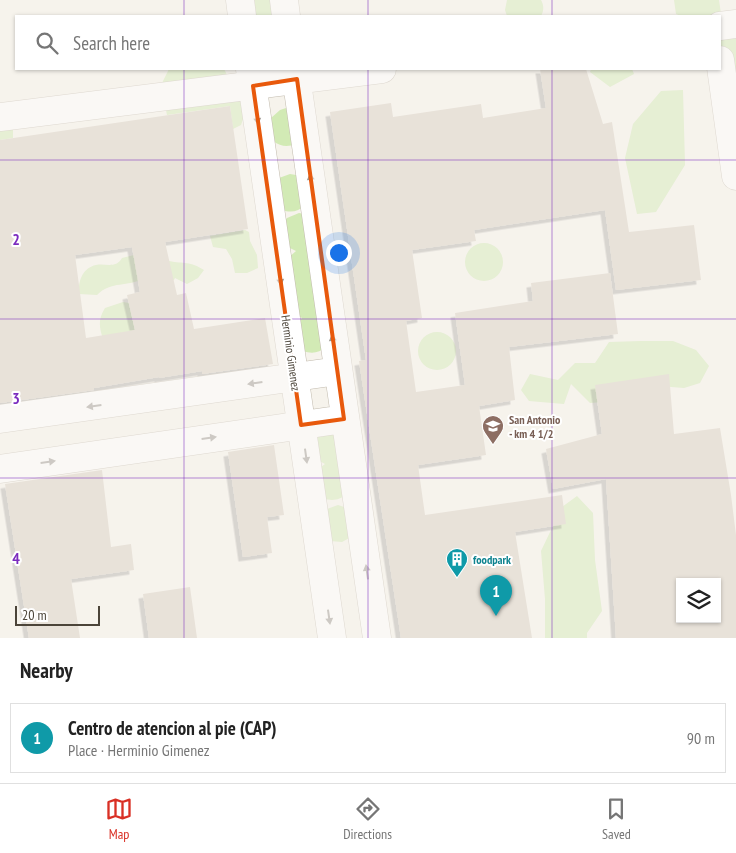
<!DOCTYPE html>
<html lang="en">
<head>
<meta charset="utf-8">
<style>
	:root { --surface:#fff; --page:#f6f6f6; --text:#222; --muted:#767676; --line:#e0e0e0; --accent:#d93025 }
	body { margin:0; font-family:"PT Sans Narrow",sans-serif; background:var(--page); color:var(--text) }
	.controls { position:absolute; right:15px; bottom:15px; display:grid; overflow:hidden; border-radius:0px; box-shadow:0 1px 4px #0004 }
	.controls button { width:45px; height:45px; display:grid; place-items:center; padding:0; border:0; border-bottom:1px solid var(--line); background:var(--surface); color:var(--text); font:25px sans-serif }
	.scale { position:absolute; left:15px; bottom:12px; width:85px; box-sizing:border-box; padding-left:5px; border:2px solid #4b4439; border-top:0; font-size:14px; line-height:18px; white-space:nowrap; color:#4b4439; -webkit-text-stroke:4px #fff; paint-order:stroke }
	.you { position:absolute; left:338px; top:252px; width:18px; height:18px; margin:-12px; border:4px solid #fff; border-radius:50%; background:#1a73e8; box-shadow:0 0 0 8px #1a73e833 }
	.badge { display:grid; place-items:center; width:32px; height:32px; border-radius:50%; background:var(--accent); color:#fff; font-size:16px; font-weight:700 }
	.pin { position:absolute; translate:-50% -41px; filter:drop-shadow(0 1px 2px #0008) }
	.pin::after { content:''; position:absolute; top:26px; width:18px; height:15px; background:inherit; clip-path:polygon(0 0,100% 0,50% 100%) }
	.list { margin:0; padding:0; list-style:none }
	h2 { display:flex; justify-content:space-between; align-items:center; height:65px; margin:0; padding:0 20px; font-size:21px }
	h2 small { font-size:16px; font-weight:400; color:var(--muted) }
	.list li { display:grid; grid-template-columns:32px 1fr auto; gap:15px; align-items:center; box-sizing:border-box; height:70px; margin:0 10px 10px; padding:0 10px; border:1px solid var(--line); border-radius:0px }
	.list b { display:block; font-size:19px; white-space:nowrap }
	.list p { margin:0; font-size:16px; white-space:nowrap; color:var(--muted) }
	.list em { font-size:16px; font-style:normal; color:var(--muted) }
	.icon { flex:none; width:28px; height:28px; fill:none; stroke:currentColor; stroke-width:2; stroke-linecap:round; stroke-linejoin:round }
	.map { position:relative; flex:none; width:736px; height:638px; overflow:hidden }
	.search { position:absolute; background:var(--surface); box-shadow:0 1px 4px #0004; left:15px; right:15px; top:15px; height:55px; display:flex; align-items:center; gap:12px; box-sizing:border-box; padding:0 18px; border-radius:0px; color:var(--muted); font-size:19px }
	.sheet { height:145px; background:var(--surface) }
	nav { display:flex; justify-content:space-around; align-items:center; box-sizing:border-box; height:70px; border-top:1px solid var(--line); background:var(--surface); font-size:14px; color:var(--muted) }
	nav a { display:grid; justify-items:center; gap:2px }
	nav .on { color:var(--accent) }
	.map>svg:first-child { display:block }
	.green { fill:#d2eab5 }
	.building { fill:#d8cfc1; fill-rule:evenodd; filter:url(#shadow) }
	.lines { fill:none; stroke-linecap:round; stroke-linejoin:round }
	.minor-casing { stroke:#c2bbae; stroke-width:29 }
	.minor { stroke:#fff; stroke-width:28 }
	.oneway { fill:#9c9892 }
	.marked { fill:none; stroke:#e8590c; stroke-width:4; stroke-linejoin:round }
	.grid { fill:none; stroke:#7b2cbf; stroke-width:1; stroke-opacity:0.55 }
	.labels { text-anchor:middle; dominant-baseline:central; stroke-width:4; stroke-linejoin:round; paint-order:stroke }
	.street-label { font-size:12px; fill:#4b4439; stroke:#fff }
	.education-label { font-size:12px; font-weight:bold; fill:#785e54; stroke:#fff; text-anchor:start }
	.culture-label { font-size:12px; font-weight:bold; fill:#0d838f; stroke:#fff; text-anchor:start }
	.grid-label { font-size:16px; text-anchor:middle; font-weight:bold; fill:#7b2cbf; stroke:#fff; stroke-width:4; stroke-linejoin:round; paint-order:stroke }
</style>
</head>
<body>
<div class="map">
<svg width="736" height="638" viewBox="0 0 736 638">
	<defs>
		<filter id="shadow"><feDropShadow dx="-4.5" dy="4.5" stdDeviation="0" flood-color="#0004"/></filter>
	</defs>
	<rect width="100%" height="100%" fill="#f6f3ec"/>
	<path class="green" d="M253,0H279L281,16H252L250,8L255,2Z
		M507,0H541C544,5 544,11 541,16H507L505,10Z
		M674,0H719L721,14L718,16H681L676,14Z
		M736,20V71L715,76L707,69H720V23Z
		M169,69H224L244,108V116L241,125L233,129L230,106L167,115L161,85Z
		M591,69H632L634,74L610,87L590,72Z
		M683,90L685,165L656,212L637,214L625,158L633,124L661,91Z
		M286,108L293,109L296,144C288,147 281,147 273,141L271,118L280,110Z
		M0,116L13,128V138L0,140Z
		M290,174L296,175L305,205C298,212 291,213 282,210L279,178Z
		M299,213L305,214L309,249L307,250H309L326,347C319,353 312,354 303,351L300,320L302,318L295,314L293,291L296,286H294L287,259L296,251L286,246L284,222L287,218Z
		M245,230L249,232L250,241L257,255L258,268L247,273H235L232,259L226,249L213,247L210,236Z
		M465 262a19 19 0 1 1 38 0a19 19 0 1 1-38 0Z
		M150,251H162L169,261C184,264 190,261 204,270L198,278L187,284L175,278L174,280L160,283L144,278C127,288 112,280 97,295L79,294C78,282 82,268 96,265C105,263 116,269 122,258Z
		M123,302L129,303L135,330L103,339C99,327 98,319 105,308Z
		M418 351a19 19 0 1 1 38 0a19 19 0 1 1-38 0Z
		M641,341H673L696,350L709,366L700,383L684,388L633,384L616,401L590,403L571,384L564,404L529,401L521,390L530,374L558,380L575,363H595L609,342Z
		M335,428L344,459L337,463L344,466L347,494C339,500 334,501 324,499L321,467L325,464L316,459L313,436Z
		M577,496L593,513L595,560L602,611L587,633V638H545V599L541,551L562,507Z
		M338,505L350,509L353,536L342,542L330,541L327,509Z"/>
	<path class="building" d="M540,69H586L603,124L612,122L629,232L694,225L701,280L616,290L605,210L474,230L476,241L412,250L422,318L406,321L416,392L465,385L455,313L533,301L531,283L610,273L618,334L509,347L515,400L479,406L486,455L418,465L425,515L562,495L566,524L515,532L532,638H401L359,361L366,360L330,112L391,103L393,117L481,104L483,118L546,108Z
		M230,106L248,229L165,242L177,295L186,293L194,329L265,318L273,364L202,374V371L159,378V377L94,388V390L0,403V140ZM132,247L140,292L127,295L135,330L86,338L75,255Z
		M669,374L674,434L720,428L731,495L736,535V638H616L606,479L553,489L546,449L602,434L595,385ZM680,582H717V619H680Z
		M274,445L284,515L267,517L272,553L243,557L228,452Z
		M102,470L111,547L131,544L134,570L71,579L80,638H29L5,484Z
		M190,587L197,638H149L143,594Z"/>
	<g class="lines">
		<g class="minor-casing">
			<path id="minor" d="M240,0L242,16
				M284,0L286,16
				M720,26L736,24
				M720,60L736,176
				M250,69L332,638
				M295,69L377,638
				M0,117L382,69
				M0,419L338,371
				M0,469L344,419"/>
		</g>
		<use href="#minor" class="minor"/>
	</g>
	<defs><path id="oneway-solid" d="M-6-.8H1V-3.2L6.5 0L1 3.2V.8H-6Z" transform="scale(1.25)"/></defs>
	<g class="oneway">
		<use href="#oneway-solid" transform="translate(257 117) rotate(82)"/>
		<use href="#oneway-solid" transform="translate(311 181) rotate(-98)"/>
		<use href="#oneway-solid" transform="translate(280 278) rotate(82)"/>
		<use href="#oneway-solid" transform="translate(333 342) rotate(-98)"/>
		<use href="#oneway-solid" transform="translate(255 383) rotate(172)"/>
		<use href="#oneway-solid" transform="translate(94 406) rotate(172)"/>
		<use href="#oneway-solid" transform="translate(209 438) rotate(-8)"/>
		<use href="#oneway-solid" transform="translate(306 456) rotate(82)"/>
		<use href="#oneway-solid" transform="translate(48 462) rotate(-8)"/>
		<use href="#oneway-solid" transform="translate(367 572) rotate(-98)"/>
		<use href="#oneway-solid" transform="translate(329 617) rotate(82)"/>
	</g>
	<path d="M0 0H736V638H0ZM297,79L344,419L301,425L253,86Z" fill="#f6f3ec" fill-opacity=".55" fill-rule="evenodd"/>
	<path class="marked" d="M297,79L344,419L301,425L253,86Z"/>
	<path class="grid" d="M184,0V16M368,0V16M552,0V16M184,69V638M368,69V638M552,69V638M0,160H736M0,319H736M0,478H736"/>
	<defs>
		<g id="school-pin" transform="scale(1.125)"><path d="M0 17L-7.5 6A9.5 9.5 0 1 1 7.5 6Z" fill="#8d6e63" stroke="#fff"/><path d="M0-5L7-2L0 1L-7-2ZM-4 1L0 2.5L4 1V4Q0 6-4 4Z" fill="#fff"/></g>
		<g id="building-pin" transform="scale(1.125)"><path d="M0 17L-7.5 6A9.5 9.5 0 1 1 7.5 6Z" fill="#0f9aa8" stroke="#fff"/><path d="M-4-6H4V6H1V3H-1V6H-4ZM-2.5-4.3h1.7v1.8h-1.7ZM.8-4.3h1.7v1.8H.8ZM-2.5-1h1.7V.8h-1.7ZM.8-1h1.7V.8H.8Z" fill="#fff"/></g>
	</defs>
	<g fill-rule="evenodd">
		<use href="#school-pin" x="493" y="426"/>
		<use href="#building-pin" x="457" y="559"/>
	</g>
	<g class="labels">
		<g class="street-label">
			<text transform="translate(291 353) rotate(82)">Herminio Gimenez</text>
		</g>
		<g class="education-label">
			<text x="509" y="419">San Antonio<tspan x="509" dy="14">- km 4 1/2</tspan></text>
		</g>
		<g class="culture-label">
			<text x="473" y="559">foodpark</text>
		</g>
	</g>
	<g class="grid-label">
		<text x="16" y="245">2</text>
		<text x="16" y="404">3</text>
		<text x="16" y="564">4</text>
	</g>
</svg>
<div class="controls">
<button><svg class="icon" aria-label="layers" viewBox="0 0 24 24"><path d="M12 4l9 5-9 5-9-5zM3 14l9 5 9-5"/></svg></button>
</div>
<div class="scale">20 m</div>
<div class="you"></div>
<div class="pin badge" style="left:496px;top:616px;background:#0f9aa8">1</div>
<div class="search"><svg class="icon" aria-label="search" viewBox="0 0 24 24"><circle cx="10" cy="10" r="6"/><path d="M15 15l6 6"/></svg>Search here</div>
</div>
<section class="sheet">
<h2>Nearby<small></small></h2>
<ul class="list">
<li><span class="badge" style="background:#0f9aa8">1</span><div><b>Centro de atencion al pie (CAP)</b><p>Place · Herminio Gimenez</p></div><em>90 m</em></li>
</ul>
</section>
<nav>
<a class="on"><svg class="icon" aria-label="map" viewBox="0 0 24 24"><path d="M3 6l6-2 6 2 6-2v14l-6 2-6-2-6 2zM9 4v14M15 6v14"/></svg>Map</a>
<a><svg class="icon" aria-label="directions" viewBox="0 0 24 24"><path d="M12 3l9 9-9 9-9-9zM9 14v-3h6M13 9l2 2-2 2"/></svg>Directions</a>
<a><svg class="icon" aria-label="saved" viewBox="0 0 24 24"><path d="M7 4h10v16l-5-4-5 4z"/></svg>Saved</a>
</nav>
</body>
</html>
